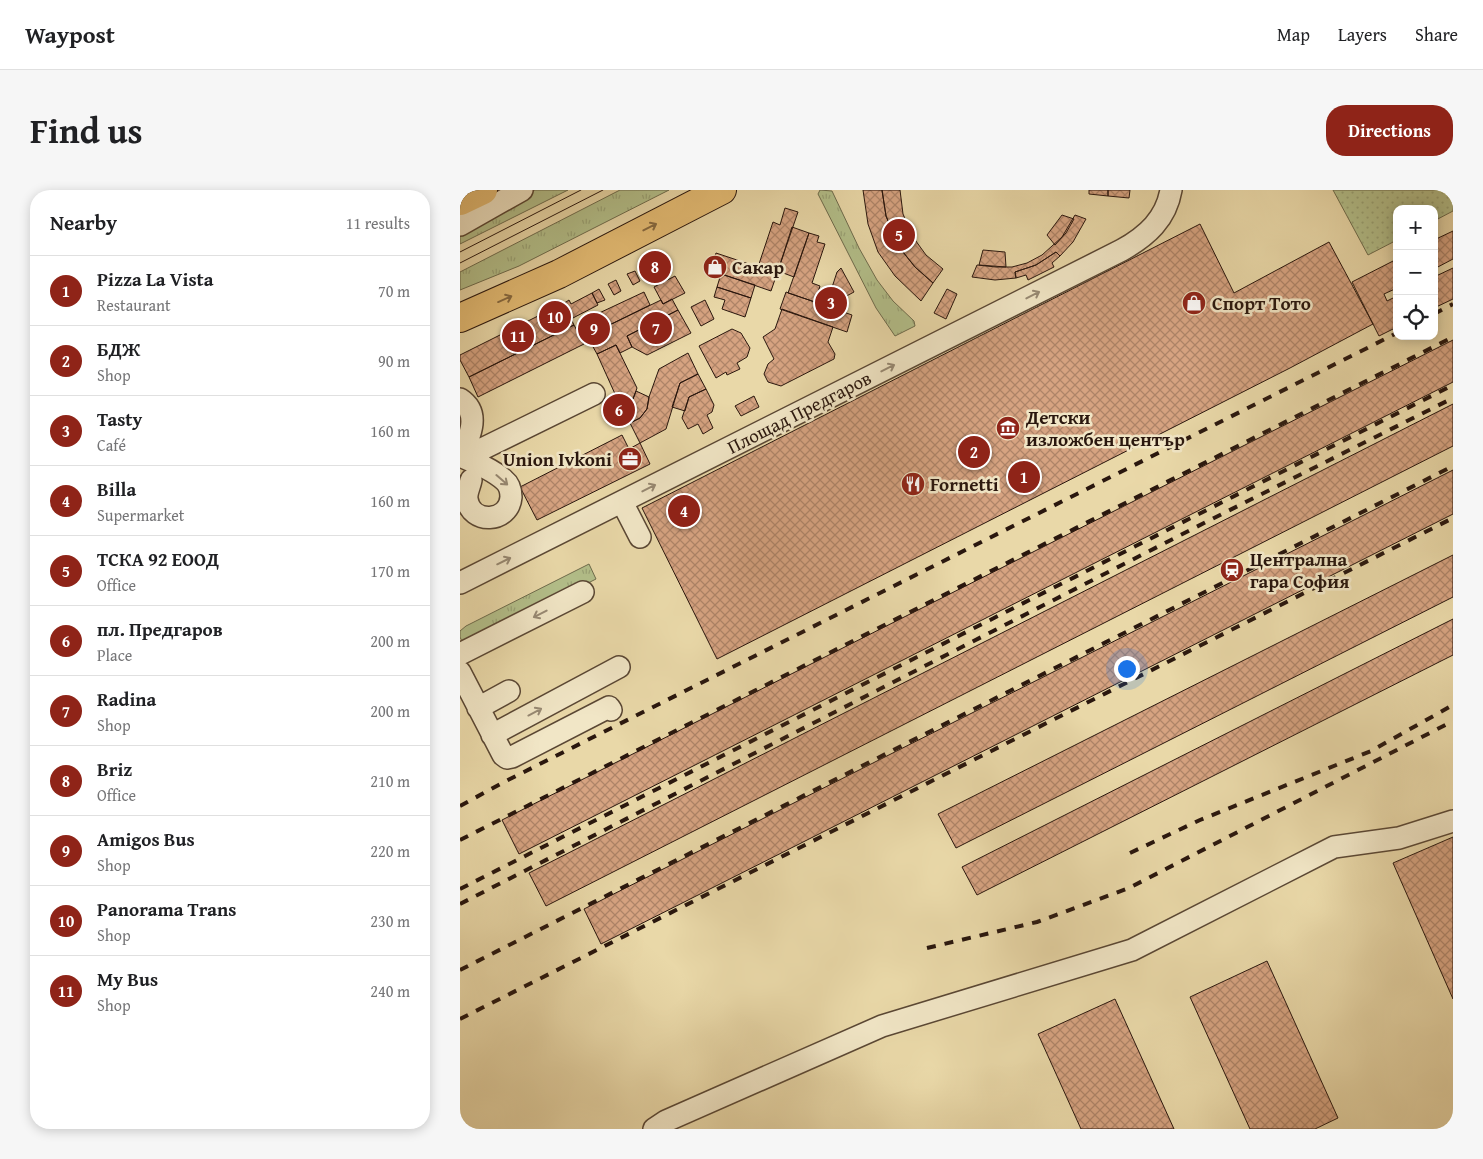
<!DOCTYPE html>
<html lang="en">
<head>
<meta charset="utf-8">
<style>
	:root { --surface:#fff; --page:#f6f6f6; --text:#202124; --muted:#757577; --line:#e0e0e0; --accent:#8f2418 }
	body { margin:0; font-family:"Gentium Book Plus",serif; background:var(--page); color:var(--text) }
	.controls { position:absolute; right:15px; top:15px; display:grid; overflow:hidden; border-radius:10px; box-shadow:0 2px 12px #0003 }
	.controls button { width:45px; height:45px; display:grid; place-items:center; padding:0; border:0; border-bottom:1px solid var(--line); background:var(--surface); color:var(--text); font:25px sans-serif }
	.you { position:absolute; left:666px; top:478px; width:18px; height:18px; margin:-12px; border:4px solid #fff; border-radius:50%; background:#1a73e8; box-shadow:0 0 0 8px #1a73e833 }
	.badge { display:grid; place-items:center; width:32px; height:32px; border-radius:50%; background:var(--accent); color:#fff; font-size:16px; font-weight:700 }
	.pin { position:absolute; translate:-50% -50%; border:2px solid #fff; box-shadow:0 1px 5px #0006 }
	.list { margin:0; padding:0; list-style:none }
	h2 { display:flex; justify-content:space-between; align-items:center; height:65px; margin:0; padding:0 20px; font-size:21px }
	h2 small { font-size:16px; font-weight:400; color:var(--muted) }
	.list li { display:grid; grid-template-columns:32px 1fr auto; gap:15px; align-items:center; box-sizing:border-box; height:70px; padding:0 20px; border-top:1px solid var(--line) }
	.list b { display:block; font-size:19px; white-space:nowrap }
	.list p { margin:0; font-size:16px; white-space:nowrap; color:var(--muted) }
	.list em { font-size:16px; font-style:normal; color:var(--muted) }
	.icon { flex:none; width:28px; height:28px; fill:none; stroke:currentColor; stroke-width:2; stroke-linecap:round; stroke-linejoin:round }
	.map { position:relative; flex:none; width:993px; height:939px; overflow:hidden; border-radius:20px }
	header { display:flex; align-items:center; gap:30px; box-sizing:border-box; height:70px; padding:0 25px; background:var(--surface); border-bottom:1px solid var(--line) }
	header strong { font-size:24px }
	nav { display:flex; gap:28px; margin-inline-start:auto; font-size:18px }
	.intro { display:flex; align-items:center; justify-content:space-between; box-sizing:border-box; height:120px; padding:0 30px }
	h1 { margin:0; font-size:35px }
	.button { padding:12px 22px; border-radius:20px; background:var(--accent); color:#fff; font-size:18px; font-weight:700 }
	main { display:flex; gap:30px; padding:0 30px }
	aside { flex:1; background:var(--surface); border-radius:20px; box-shadow:0 2px 12px #0003 }
	.map>svg:first-child { display:block }
	.grass { fill:url(#grass-tufts); stroke:#6e6b4c }
	.park { fill:url(#park-dots); stroke:#6e6b4c }
	.building { fill:url(#building-cross-hatch); stroke:#2a170e }
	.lines { fill:none; stroke-linecap:round; stroke-linejoin:round }
	.minor-casing { stroke:#5a4734; stroke-width:24 }
	.major-casing { stroke:#2a170e; stroke-width:30 }
	.minor { stroke:#f1e6c6; stroke-width:21 }
	.major { stroke:#e4bc74; stroke-width:28 }
	.tram { stroke:#2a170e; stroke-width:1 }
	.rail { stroke:#2a170e; stroke-width:4; stroke-dasharray:9 9; stroke-linecap:butt }
	.oneway { stroke:#876a41 }
	.oneway2 { stroke:#978973 }
	.labels { text-anchor:middle; dominant-baseline:central; stroke-width:5; stroke-linejoin:round; paint-order:stroke }
	.poi-label { font-size:19px; font-weight:bold; fill:#2a170e; stroke:#f1e6c6; text-anchor:start }
	.street-label { font-size:19px; fill:#2a170e; stroke:#f1e6c6 }
</style>
</head>
<body>
<header>
<strong>Waypost</strong>
<nav><a>Map</a><a>Layers</a><a>Share</a></nav>
</header>
<div class="intro"><h1>Find us</h1><a class="button">Directions</a></div>
<main>
<aside>
<h2>Nearby<small>11 results</small></h2>
<ul class="list">
<li><span class="badge">1</span><div><b>Pizza La Vista</b><p>Restaurant</p></div><em>70 m</em></li>
<li><span class="badge">2</span><div><b>БДЖ</b><p>Shop</p></div><em>90 m</em></li>
<li><span class="badge">3</span><div><b>Tasty</b><p>Café</p></div><em>160 m</em></li>
<li><span class="badge">4</span><div><b>Billa</b><p>Supermarket</p></div><em>160 m</em></li>
<li><span class="badge">5</span><div><b>ТСКА 92 ЕООД</b><p>Office</p></div><em>170 m</em></li>
<li><span class="badge">6</span><div><b>пл. Предгаров</b><p>Place</p></div><em>200 m</em></li>
<li><span class="badge">7</span><div><b>Radina</b><p>Shop</p></div><em>200 m</em></li>
<li><span class="badge">8</span><div><b>Briz</b><p>Office</p></div><em>210 m</em></li>
<li><span class="badge">9</span><div><b>Amigos Bus</b><p>Shop</p></div><em>220 m</em></li>
<li><span class="badge">10</span><div><b>Panorama Trans</b><p>Shop</p></div><em>230 m</em></li>
<li><span class="badge">11</span><div><b>My Bus</b><p>Shop</p></div><em>240 m</em></li>
</ul>
</aside>
<div class="map">
<svg width="993" height="939" viewBox="0 0 993 939">
	<defs>
		<pattern id="grass-tufts" width="24" height="20" patternUnits="userSpaceOnUse" patternTransform="scale(1.25)"><rect width="24" height="20" fill="#b3bf8a"/><path d="M3 7l-1-3M5 7V3M7 7l1-3M15 17l-1-3M17 17v-4M19 17l1-3" fill="none" stroke="#9aa376"/></pattern>
		<pattern id="park-dots" width="8" height="8" patternUnits="userSpaceOnUse" patternTransform="scale(1.25)"><rect width="8" height="8" fill="#b3bf8a"/><path d="M2 2h.1M6 6h.1" fill="none" stroke="#9aa376" stroke-width="1.8" stroke-linecap="round"/></pattern>
		<pattern id="building-cross-hatch" width="8" height="8" patternUnits="userSpaceOnUse" patternTransform="scale(1.25)"><rect width="8" height="8" fill="#d6a381"/><path d="M0 0l8 8M0 8l8-8" fill="none" stroke="#ae8468"/></pattern>
	</defs>
	<rect width="100%" height="100%" fill="#e9d8a8"/>
	<filter id="stains"><feTurbulence type="fractalNoise" baseFrequency=".004" numOctaves="4"/><feColorMatrix values="0 0 0 0 .2 0 0 0 0 .09 0 0 0 0 .02 0 0 0 .5 -.17"/></filter>
	<radialGradient id="worn" r=".72"><stop offset=".6" stop-color="#630" stop-opacity="0"/><stop offset="1" stop-color="#630" stop-opacity=".3"/></radialGradient>
	<path class="grass" d="M75,0H108L0,54V39Z
		M160,0H209L59,76L0,100V82Z
		M360,0L372,1L399,58L417,90L433,111L454,131L455,136L435,146L416,118L358,4Z
		M129,374L136,389L4,456L0,447V441L6,436Z"/>
	<path class="park" d="M873,0H993V21L974,31V19H937V50L908,65Z"/>
	<path class="building" d="M403,0H422L426,26L439,57L455,77L473,93L461,111L435,86L418,62L408,34Z
		M422,0H440L443,24L453,47L466,65L483,79L473,93L455,77L439,57L426,26Z
		M629,0H648V6L629,4Z
		M648,0H670L669,8L648,6Z
		M325,18L338,22L311,101L250,80L256,63L298,77L313,32L320,35Z
		M602,25L614,29L606,43L595,55L587,45Z
		M615,25L626,29L613,52L600,66L596,62L576,75L555,82L556,88L535,90L512,87L517,75L536,77H552L567,73L582,65L602,47Z
		M740,34L774,103L869,52L913,134L830,178L257,469L182,318Z
		M332,37L349,43L334,87L318,81Z
		M993,41V69L974,79V50Z
		M349,43L359,46L357,52L365,54L352,93L360,96L355,112L328,103Z
		M523,60L545,62L546,77L519,75Z
		M596,62L600,66L592,73L594,77L568,90L566,85L556,88L555,82L576,75Z
		M200,68L205,78L191,86L185,75Z
		M937,69V98L924,104L927,111L937,106V137L919,146L892,92Z
		M381,78L394,102L379,110L376,119L366,116L377,82Z
		M993,78V109L974,118V87Z
		M175,81L180,91L173,95L167,84Z
		M261,84L295,95L291,108L257,97Z
		M215,86L225,103L203,114L194,97Z
		M156,90L161,101L154,105L148,94Z
		M257,97L291,108L285,127L262,119L265,110L254,107Z
		M139,99L145,110L137,113L132,103Z
		M487,99L497,104L486,129L474,123Z
		M184,102L190,115L127,146L120,132Z
		M326,102L392,125L387,142L320,119Z
		M132,103L138,115L111,129L114,135L9,187L0,170V165L106,112L109,110L111,114Z
		M212,109L218,120L167,146L172,157L160,163L156,155L137,164L127,146L201,110L203,114Z
		M245,110L254,129L241,136L231,117Z
		M322,119L373,137L368,152L375,164L374,169L321,196L308,192L304,184L308,174L314,169L303,147L315,139Z
		M218,120L231,143L187,165L172,157L167,146Z
		M114,135L124,154L18,207L9,187Z
		M272,139L281,143L290,158L287,167L277,173L280,179L267,185L266,182L256,188L239,156Z
		M993,150V192L59,664L42,630Z
		M156,155L177,198L173,209L160,215L137,164Z
		M228,163L238,184L220,193L206,239L180,253L170,233L180,228L187,219L189,207L199,179Z
		M238,184L246,199L229,207L225,221L212,217L220,193Z
		M246,199L254,215L252,222L247,225L253,238L243,244L238,234L228,239L222,228L229,207Z
		M176,201L189,207L187,219L180,228L170,233L160,215L173,209Z
		M294,206L299,217L281,226L275,216Z
		M993,214V256L86,716L69,683Z
		M162,245L169,259L180,253L190,274L77,330L60,297Z
		M993,280V324L141,754L124,719Z
		M993,365V407L496,658L478,624Z
		M993,429V465L517,705L502,677Z
		M993,647V809L933,673Z
		M807,771L878,928L855,939H790L730,807Z
		M655,809L714,939H621L578,844Z"/>
	<g class="lines">
		<g class="minor-casing">
			<path id="minor" d="M0,35L62,0
				M0,209C21,223 10,248 0,265
				M0,266C14,272 32,279 44,290C49,294 51,300 51,307C49,333 11,335 7,309C6,303 10,296 11,290
				M0,266L18,261L134,204
				M162,312L180,347
				M0,393L662,60C687,46 706,29 711,0
				M0,464L123,402
				M0,482L43,565L47,568L52,567L149,517L151,520
				M18,518L49,501
				M32,545L159,477
				M194,939L206,931L422,836L672,760L874,657L939,648L993,631"/>
		</g>
		<g class="major-casing">
			<path id="major" d="M0,11L23,0
				M0,128L99,84L262,0"/>
		</g>
		<use href="#minor" class="minor"/>
		<use href="#major" class="major"/>
		<path class="tram" d="M0,62L121,0
			M0,73L143,0"/>
		<path class="rail" d="M974,124L993,114
			M0,616L44,592L937,143
			M0,650L993,147
			M670,663L740,630L911,561L993,515
			M0,699L993,195
			M0,714L746,332L993,208
			M467,758L577,732L669,698L993,531
			M0,780L993,276
			M0,829L993,328"/>
	</g>
	<defs><path id="oneway-shaft" d="M-6 0H5M1.5-3L5.5 0L1.5 3" fill="none" stroke-width="1.6" stroke-linecap="round" stroke-linejoin="round" transform="scale(1.25)"/></defs>
	<g class="oneway">
		<use href="#oneway-shaft" transform="translate(190 37) rotate(-27)"/>
		<use href="#oneway-shaft" transform="translate(45 109) rotate(-24)"/>
	</g>
	<g class="oneway2">
		<use href="#oneway-shaft" transform="translate(573 105) rotate(-27)"/>
		<use href="#oneway-shaft" transform="translate(428 178) rotate(-27)"/>
		<use href="#oneway-shaft" transform="translate(42 290) rotate(41)"/>
		<use href="#oneway-shaft" transform="translate(189 298) rotate(-27)"/>
		<use href="#oneway-shaft" transform="translate(44 371) rotate(-26)"/>
		<use href="#oneway-shaft" transform="translate(80 424) rotate(153)"/>
		<use href="#oneway-shaft" transform="translate(75 522) rotate(-28)"/>
	</g>
	<defs>
		<g id="shop-disc" transform="scale(1.25)"><circle r="9.5" fill="#8f2418" stroke="#f1e6c6"/><path d="M-5-2.5h2.3a2.7 3.5 0 0 1 5.4 0H5L5.5 6h-11ZM-1.5-2.5h3a1.5 2.3 0 0 0-3 0Z" fill="#fff"/></g>
		<g id="museum-disc" transform="scale(1.25)"><circle r="9.5" fill="#8f2418" stroke="#f1e6c6"/><path d="M0-6L6-3V-2H-6V-3ZM-5-1h2V3h-2ZM-1-1h2V3h-2ZM3-1h2V3H3ZM-6 4H6V6H-6Z" fill="#fff"/></g>
		<g id="office-disc" transform="scale(1.25)"><circle r="9.5" fill="#8f2418" stroke="#f1e6c6"/><path d="M-6-3h4V-5.5h4V-3h4V5H-6ZM-1-4.5V-3h2v-1.5ZM-6 0V1H6V0Z" fill="#fff"/></g>
		<g id="restaurant-disc" transform="scale(1.25)"><circle r="9.5" fill="#8f2418" stroke="#f1e6c6"/><path d="M-5-6h1v4h1v-4h1v4h1v-4h1v5L-1.5 .5V6h-2V.5L-5-1ZM5-6V6H3V1.5H1.5Q1.5-4 5-6Z" fill="#fff"/></g>
		<g id="station-disc" transform="scale(1.25)"><circle r="9.5" fill="#8f2418" stroke="#f1e6c6"/><path d="M-3-6H3Q5-6 5-4V2Q5 4 3 4L4.5 6H3L1.5 4h-3L-3 6H-4.5L-3 4Q-5 4-5 2V-4Q-5-6-3-6ZM-3.5-4v3h7v-3ZM-3.5 1v1.5H-2V1ZM2 1v1.5H3.5V1Z" fill="#fff"/></g>
	</defs>
	<g fill-rule="evenodd">
		<use href="#shop-disc" x="255" y="77"/>
		<use href="#shop-disc" x="734" y="113"/>
		<use href="#museum-disc" x="548" y="238"/>
		<use href="#office-disc" x="170" y="269"/>
		<use href="#restaurant-disc" x="453" y="294"/>
		<use href="#station-disc" x="772" y="380"/>
	</g>
	<g class="labels">
		<g class="poi-label">
			<text x="272" y="77">Сакар</text>
			<text x="752" y="113">Спорт Тото</text>
			<text x="566" y="227">Детски<tspan x="566" dy="22">изложбен център</tspan></text>
			<text x="152" y="269" text-anchor="end">Union Ivkoni</text>
			<text x="470" y="294">Fornetti</text>
			<text x="790" y="369">Централна<tspan x="790" dy="22">гара София</tspan></text>
		</g>
		<g class="street-label">
			<text transform="translate(339 222) rotate(-27)">Площад Предгаров</text>
		</g>
	</g>
	<rect width="100%" height="100%" filter="url(#stains)"/>
	<rect width="100%" height="100%" fill="url(#worn)"/>
</svg>
<div class="controls">
<button>+</button>
<button>−</button>
<button><svg class="icon" aria-label="locate" viewBox="0 0 24 24"><circle cx="12" cy="12" r="6"/><path d="M12 2v4M12 18v4M2 12h4M18 12h4"/></svg></button>
</div>
<div class="you"></div>
<div class="pin badge" style="left:564px;top:287px">1</div>
<div class="pin badge" style="left:514px;top:262px">2</div>
<div class="pin badge" style="left:371px;top:113px">3</div>
<div class="pin badge" style="left:224px;top:321px">4</div>
<div class="pin badge" style="left:439px;top:45px">5</div>
<div class="pin badge" style="left:159px;top:220px">6</div>
<div class="pin badge" style="left:196px;top:138px">7</div>
<div class="pin badge" style="left:195px;top:77px">8</div>
<div class="pin badge" style="left:134px;top:139px">9</div>
<div class="pin badge" style="left:95px;top:127px">10</div>
<div class="pin badge" style="left:58px;top:146px">11</div>
</div>
</main>
</body>
</html>
